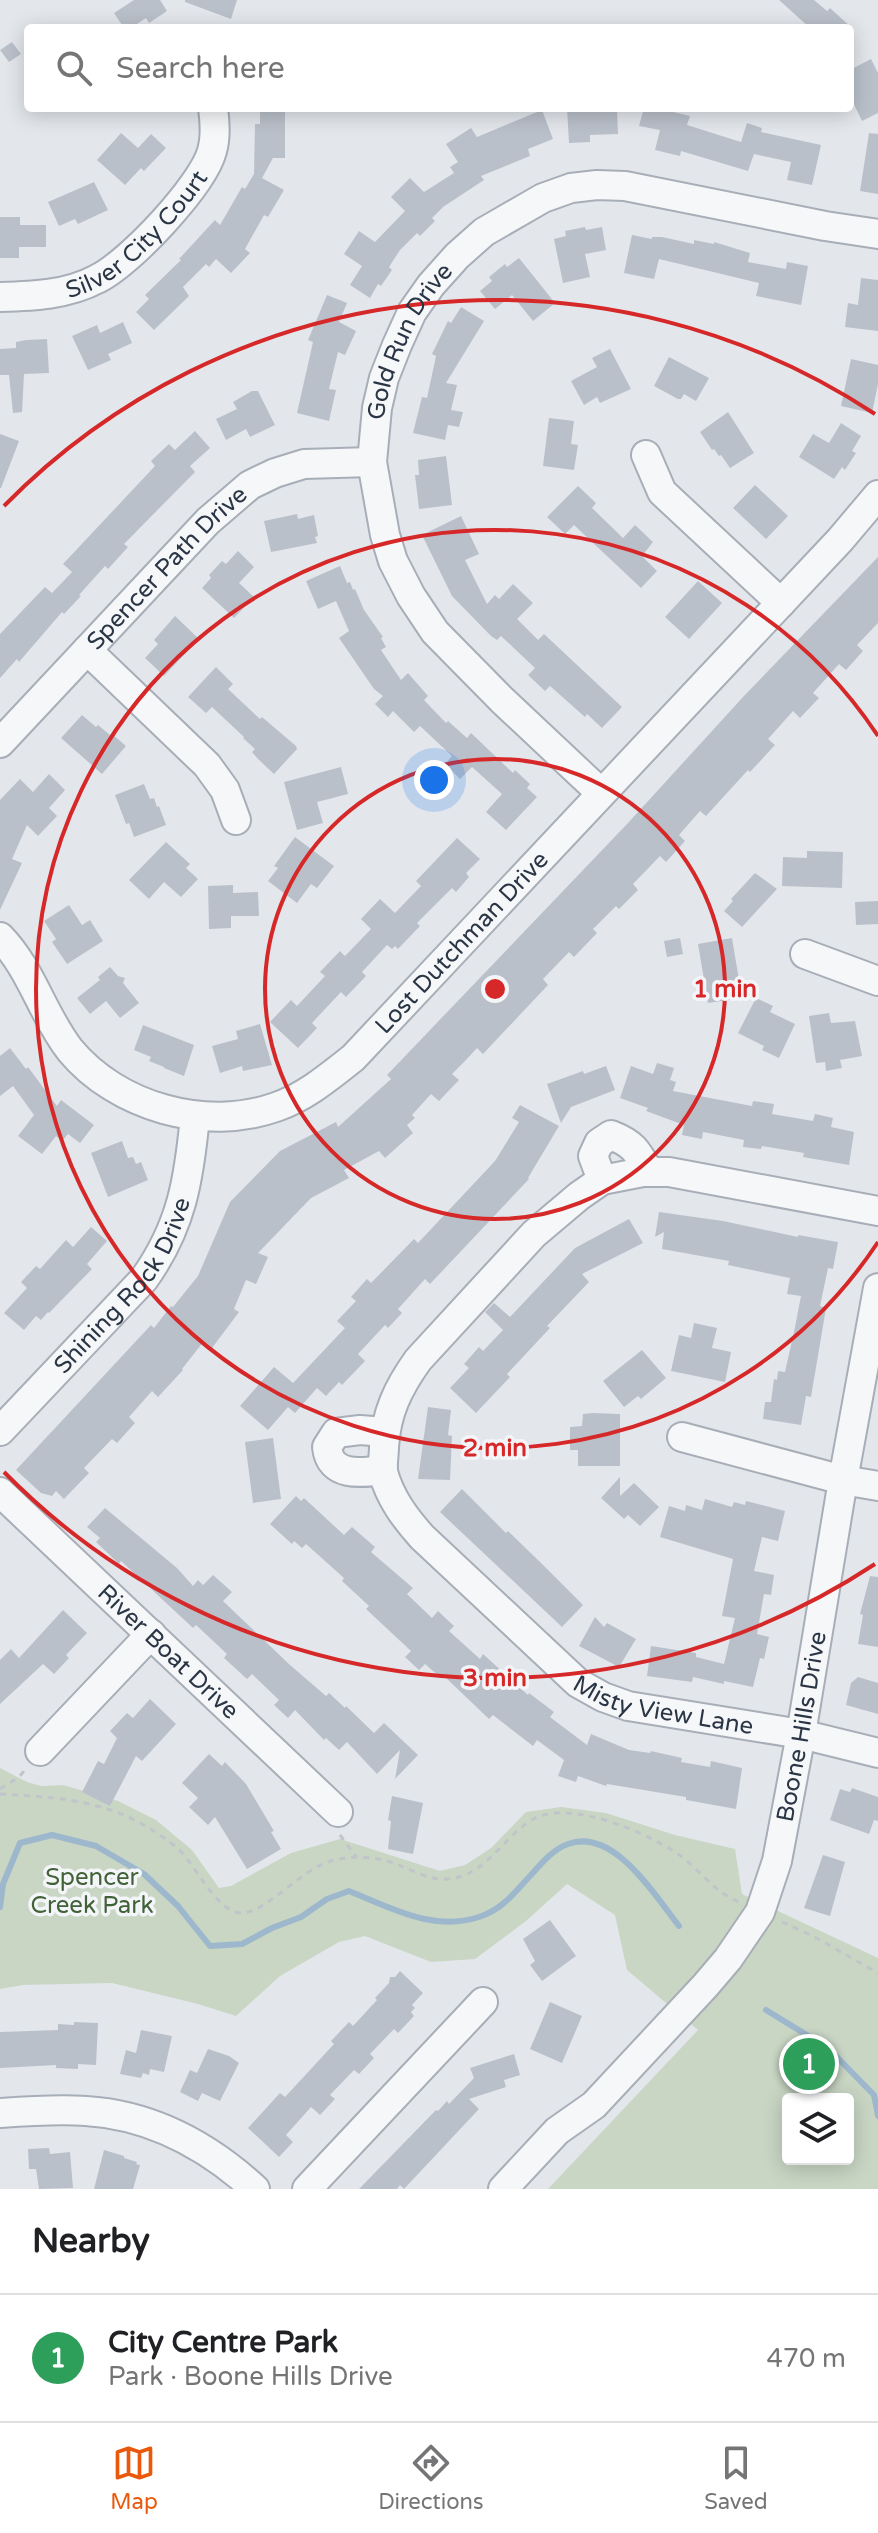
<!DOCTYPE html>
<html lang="en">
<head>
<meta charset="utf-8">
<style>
	:root { --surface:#fff; --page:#f6f6f6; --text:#202124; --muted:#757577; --line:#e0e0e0; --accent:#ea580c }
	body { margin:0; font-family:"Varela Round",sans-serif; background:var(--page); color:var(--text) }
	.controls { position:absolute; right:24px; bottom:24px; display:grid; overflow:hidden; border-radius:8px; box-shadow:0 4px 20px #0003 }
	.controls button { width:72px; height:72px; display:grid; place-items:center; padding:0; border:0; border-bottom:2px solid var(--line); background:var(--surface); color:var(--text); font:40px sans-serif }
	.you { position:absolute; left:434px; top:780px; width:28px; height:28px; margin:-20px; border:6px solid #fff; border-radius:50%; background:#1a73e8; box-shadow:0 0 0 12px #1a73e833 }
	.badge { display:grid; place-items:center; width:52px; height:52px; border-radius:50%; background:var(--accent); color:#fff; font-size:26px; font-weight:700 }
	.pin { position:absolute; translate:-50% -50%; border:4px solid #fff; box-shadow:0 2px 8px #0006 }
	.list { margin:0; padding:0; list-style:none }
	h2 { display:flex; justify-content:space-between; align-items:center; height:104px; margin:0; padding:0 32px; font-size:34px }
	h2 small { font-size:26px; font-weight:400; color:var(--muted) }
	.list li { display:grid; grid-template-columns:52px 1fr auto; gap:24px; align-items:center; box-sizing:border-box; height:128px; padding:0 32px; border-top:2px solid var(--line) }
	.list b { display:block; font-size:30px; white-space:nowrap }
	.list p { margin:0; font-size:26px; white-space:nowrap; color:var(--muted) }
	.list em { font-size:26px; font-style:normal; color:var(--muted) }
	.icon { flex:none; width:44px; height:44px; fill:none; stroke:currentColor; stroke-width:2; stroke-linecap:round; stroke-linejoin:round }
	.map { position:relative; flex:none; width:878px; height:2189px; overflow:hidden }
	.search { position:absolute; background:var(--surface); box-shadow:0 4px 20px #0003; left:24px; right:24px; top:24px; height:88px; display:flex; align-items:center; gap:20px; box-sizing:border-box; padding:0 28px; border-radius:8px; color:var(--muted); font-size:30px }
	.sheet { height:232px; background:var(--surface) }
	nav { display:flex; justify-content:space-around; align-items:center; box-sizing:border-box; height:112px; border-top:2px solid var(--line); background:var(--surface); font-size:22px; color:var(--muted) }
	nav a { display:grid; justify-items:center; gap:4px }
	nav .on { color:var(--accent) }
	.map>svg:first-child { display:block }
	.green { fill:#c9d6c4; fill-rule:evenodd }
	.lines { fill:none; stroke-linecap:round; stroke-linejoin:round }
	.stream { stroke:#9db7cd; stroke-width:6 }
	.building { fill:#bac0ca }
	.minor-casing { stroke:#a8aeb7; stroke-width:32 }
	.path { stroke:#c1c5ca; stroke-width:3; stroke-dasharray:6 6; stroke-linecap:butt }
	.minor { stroke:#f6f7f9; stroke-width:28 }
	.ring { fill:none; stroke:#d62828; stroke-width:4 }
	.labels { text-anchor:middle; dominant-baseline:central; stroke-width:7; stroke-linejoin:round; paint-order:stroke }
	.street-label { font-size:24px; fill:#2a3545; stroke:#f3f5f9 }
	.park-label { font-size:24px; fill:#416136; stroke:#f3f5f9 }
	.centre { fill:#d62828; stroke:#f3f5f9; stroke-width:4 }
	.ring-label { font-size:24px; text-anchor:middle; font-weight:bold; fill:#d62828; stroke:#f3f5f9; stroke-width:7; stroke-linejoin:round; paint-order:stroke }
</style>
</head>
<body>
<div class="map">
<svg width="878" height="2189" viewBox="0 0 878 2189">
	<rect width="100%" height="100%" fill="#e3e7ec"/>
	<path class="green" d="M0,1768L27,1782L41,1786L63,1785L118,1801L156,1820L192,1850L219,1888L231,1886L291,1853L340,1839L440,1871L465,1865L491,1848L526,1812L561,1807L606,1813L675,1835L735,1849L742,1894L878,1958V2189H548L698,2030L627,1970L615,1915L567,1884L526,1921L475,1959L431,1962L365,1936L339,1942L280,1976L236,2016L198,2004L112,1983L23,1985L0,1989ZM788,2099H848V2159H788Z"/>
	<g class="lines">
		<path class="stream" d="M0,1907L3,1884L20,1843L52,1835L96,1846L144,1874L178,1906L210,1946L242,1944L272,1928L301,1917L327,1899L349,1891C391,1908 433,1932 479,1917C503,1909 514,1893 530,1876C540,1865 553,1849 568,1844C614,1827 655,1896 679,1926
			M766,2010L828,2048L874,2095L878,2116"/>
	</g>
	<path class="building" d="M134,0H160L167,11L149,23L146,18L131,28H124L114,13Z
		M185,0H237L231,19L185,2Z
		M779,0H814L827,11L830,8L852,28H810Z
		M12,42L21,54L9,62L0,50Z
		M871,59L878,73V113L862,121L850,96V70Z
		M567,108H591V112L617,111L618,134L590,135V142L569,143Z
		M644,108H656L690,116L687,125L741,142L747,123L762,128L761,132L821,145L812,185L787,180L791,162L754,154L748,171L681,151L680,156L655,150L660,130L639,126Z
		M260,110L285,111V158H273L262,178L284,190L268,217L264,215L245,249L250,253L231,273L216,259L209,267L206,264L183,287L189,296L154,330L136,312L149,299L145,295L181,260L179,259L215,220L220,225L242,187L245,189L254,174L255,124H260Z
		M542,110L553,139L528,149L530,156L481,176L484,180L443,207L432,218L435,221L420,236L417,233L400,250L389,267L392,270L381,286L378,284L370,298L350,285L362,266L344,254L359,231L375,242L405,211L391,197L410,178L424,192L454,173L450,167L458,162L446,144L471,128L477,137Z
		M121,133L138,148L151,134L166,148L144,171L141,168L125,185L97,160Z
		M869,133L878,134V194L860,191Z
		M94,182L108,210L78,224L75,219L59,226L48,202Z
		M0,217H20V225H46V247H19V258H0Z
		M585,227L586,230L602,227L606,250L585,254L590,277L563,283L554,239L566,236L565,231Z
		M632,235L652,239V237H662L694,244V240L714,244V242L750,253L748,262L786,269L787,262L808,266L801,305L756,296L759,283L659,259L654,279L624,273Z
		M519,258L555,303L533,321L512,295L495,309L480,291L492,281L489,277L505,264L507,267Z
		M861,278L878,280V331L845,327L848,303L858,305Z
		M327,295L347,303L339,322L356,331L345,355L338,352L329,389L336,390L329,421L297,413L313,342L308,340Z
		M461,307L484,321L446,383L457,385L451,410L463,412L459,427L448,425L445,440L413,433L422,397L427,398L436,356L432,354L448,321L451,323Z
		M123,322L132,343L108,354L111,360L88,370L72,336L97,325L100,333Z
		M47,339L49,373L24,374L22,412L13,413L9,375H0V349L16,348V342L26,340Z
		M610,349L631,389L600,403L597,397L584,405L571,381L597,367L592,358Z
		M669,357L709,378L696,401L684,394L681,399H678L654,386Z
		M851,359L878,365V384L872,413L841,406Z
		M252,391H258L275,425L250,437L246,429L226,440L216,419L237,409L233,402Z
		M728,412L754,453L730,468L721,455L719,456L714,449L712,450L700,432Z
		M549,418L574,421L571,444L578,445L574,470L543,466Z
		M841,423L861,436L852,451L856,453L845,470L842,467L834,479L799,457L813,434L829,443Z
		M195,431L210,448L190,466L195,472L124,544L128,547L108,569L105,566L79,595L81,596L64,614L62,612L19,662L17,659L0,678V634L45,587L52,593L72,572L63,564L155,466L151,461L169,444L175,450Z
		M0,434L19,441L1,488H0Z
		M446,456L452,505L419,509L415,475H419L418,460Z
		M755,485L788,516L766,539L733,508Z
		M578,486L596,503L592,508L623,538L635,525L653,542L642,556L657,571L641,588L574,525L565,534L547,517Z
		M297,514L298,519L314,515L318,536L315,537L317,543L271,552L264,521Z
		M461,516L479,554L465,560L487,604L495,595L499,599L513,584L533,603L517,619L538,640L544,634L622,707L602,728L587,714L585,717L550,686L545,691L528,675L535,668L501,636L497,640L491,636L452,596L422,535Z
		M238,551L254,567L239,583L254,597L234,618L202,588L211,578L209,575L222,561L226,564Z
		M878,557V623L857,645L863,651L846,670L839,664L813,693L819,698L800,718L793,711L768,739L775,745L750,772L748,770L706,816L700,811L679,835L685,841L666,862L660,856L633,884L638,890L619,909L616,906L593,929L597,933L574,957L569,952L543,979L548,985L483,1054L477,1048L465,1061L452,1074L459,1080L439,1101L431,1094L412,1115L415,1118L407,1125L413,1133L385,1158L379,1151L344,1170L349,1178L311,1198L258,1253L268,1257L256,1284L246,1280L234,1309L239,1312L212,1348L204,1341L182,1369L183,1370L158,1397L152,1391L129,1417L135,1423L117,1443L112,1439L84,1468L89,1473L64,1499L56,1491L52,1496L41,1493L16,1470L151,1325L154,1328L171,1306L173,1307L198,1276L230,1202L280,1151L336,1122L338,1127L391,1079L387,1075L628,823L743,697Z
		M340,566L347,583L350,582L353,590L355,589L364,610L383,637L381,638L386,647L381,650L401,680L408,673L428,696L424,700L446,723L448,721L467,738L471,733L513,773L515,770L530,784L527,788L537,797L506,830L486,812L502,794L472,767L460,779L445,764L452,756L420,726L414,732L393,711L388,717L375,704L383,696L374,689L339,638L349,631L336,601L318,609L306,581Z
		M698,581L722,603L689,639L665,617Z
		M175,616L199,639L164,676L145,658L158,644L154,640Z
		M216,667L233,684L228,689L260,719L262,717L296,746L297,749L274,774L258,759L252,752L255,749L243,738L244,737L212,707L206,713L188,697Z
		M82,715L96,727L98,725L110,735L112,734L126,746L102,774L61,738Z
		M341,767L348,794L317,802L323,823L297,830L284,782Z
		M49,774L65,790L49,808L57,816L38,836L27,825L12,859L22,863L0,910V800L20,779L33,792Z
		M144,784L150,799L154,798L157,807L159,806L166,825L134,837L129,823L126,824L115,795Z
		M295,837L334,866L317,888L311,884L297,903L268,881L278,868L274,866Z
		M457,838L480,859L466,873L469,877L456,892L452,888L417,923L420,926L398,949L395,946L392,949L387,945L362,972L366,976L346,997L341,992L312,1023L317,1028L298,1048L270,1022L291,1000L297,1006L325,976L320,972L340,951L345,956L371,929L361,919L380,899L395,913L421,886L416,881Z
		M166,842L190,864L186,868L198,879L181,897L164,882L149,899L129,880Z
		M807,851L843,852L842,888L782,886L783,857L807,858Z
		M755,873L777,889L742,927L724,911L733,901L731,899Z
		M233,885V893L258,892L259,916H231V928L209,929L208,886Z
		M878,901V924L856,925L855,902Z
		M69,905L82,925L90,920L103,941L67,964L52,942L56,939L44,921Z
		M680,938L683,954L667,957L664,941Z
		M732,938L742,998L708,1003L698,944Z
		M110,967L118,976L125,978L123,983L139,1003L120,1018L106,1001L90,1014L77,998L100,980L98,977Z
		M756,998L773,1006L770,1012L795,1024L779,1058L762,1050L764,1046L738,1033Z
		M829,1013L831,1023L855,1021L862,1056L840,1060L842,1068L826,1071L825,1062L816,1063L809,1016Z
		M260,1024L272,1065L243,1071L242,1066L220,1073L212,1046L238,1039L236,1031Z
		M143,1025L194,1045L184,1076L164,1068V1067L149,1061L151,1057L134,1050Z
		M10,1048L26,1069L28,1067L57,1106L61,1100L94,1125L80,1143L68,1134L62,1141L56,1136L42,1154L18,1136L34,1115L13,1086L0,1096V1056Z
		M657,1063L674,1068L670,1080L676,1082L673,1091L752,1106L753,1101L774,1104L772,1114L813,1121L815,1114L833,1118L831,1127L854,1132L849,1165L803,1157L804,1153L762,1146L761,1149L743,1147L744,1140L703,1132L702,1139L682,1135L684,1125L646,1111L648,1108L620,1098L631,1066L653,1074Z
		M606,1066L615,1090L571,1107L561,1123L547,1084L583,1071L584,1074Z
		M520,1105L559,1126L528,1178L529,1179L430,1284L425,1279L398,1309L402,1313L388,1328L385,1325L358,1354L365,1361L342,1385L339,1382L326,1396L317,1388L295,1413L288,1407L268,1430L240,1406L274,1367L293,1383L345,1328L337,1321L356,1301L351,1297L367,1279L371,1283L414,1239L418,1243L495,1161L519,1122L512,1118Z
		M122,1141L128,1158L133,1157L136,1164L141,1162L148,1180L108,1197L91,1153Z
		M659,1212L723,1221L798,1237V1235L838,1242L833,1269L828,1268L820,1306L826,1308L811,1397L806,1396L801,1425L763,1419L765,1402H771L774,1379L777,1380L778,1371L785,1372L795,1327L801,1296L787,1294L790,1278L728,1265L729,1261L662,1249L664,1232L655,1237Z
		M629,1219L643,1243L582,1274L589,1282L547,1326L550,1328L507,1374L510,1377L476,1413L450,1388L469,1368L464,1364L479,1347L483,1351L503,1330L485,1312L494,1303L510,1317L575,1248Z
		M91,1227L107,1241L87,1264L92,1269L49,1313L48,1312L41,1320L36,1316L24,1330L4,1313L27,1288L21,1282L36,1266L40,1269L66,1240L73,1247Z
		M694,1323L717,1328L712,1348L731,1352L725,1382L671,1371L679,1335L691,1338Z
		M642,1350L666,1378L641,1399L638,1396L624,1407L603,1381Z
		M428,1407L451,1410L448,1435L452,1436L450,1480L418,1479Z
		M593,1413L620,1414V1466H578V1450H570V1427L582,1426L583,1414Z
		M273,1438L281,1499L253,1503L245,1442Z
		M620,1477V1496L634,1483L659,1507L640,1526L628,1515L624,1519L601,1498Z
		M462,1489L506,1533L508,1531L539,1561L583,1605L562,1627L440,1512Z
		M296,1496L301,1501L304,1498L344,1535L352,1527L375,1547L371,1552L413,1588L407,1594L432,1618L438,1611L454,1626L449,1631L480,1659L483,1654L528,1695L529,1693L554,1712L550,1717L587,1745L591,1734L629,1750L650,1753L651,1751L682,1758L681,1762L710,1767L711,1761L742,1768L736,1809L686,1800V1797L607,1784L606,1786L578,1776L576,1782L558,1776L564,1760L537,1740L533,1746L493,1715L489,1719L444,1676L441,1678L425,1664L419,1670L405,1657L411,1651L366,1609L369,1606L342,1581L344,1578L306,1544L302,1548L294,1541L292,1544L270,1524Z
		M705,1499L732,1507L734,1502L745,1505L746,1501L785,1511L778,1541L762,1537L754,1571L774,1575L771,1595L764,1594L757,1634L769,1637L764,1659L760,1658L753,1687L724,1681V1684L693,1677L692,1682L647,1676L651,1646L696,1653V1657L724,1664L735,1618L722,1616L733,1559L660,1537L669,1506L685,1511L686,1505L702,1510Z
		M105,1508L177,1568L193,1586L198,1580L203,1585L213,1575L232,1592L223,1601L290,1665L326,1696L329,1693L345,1708L346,1706L374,1733L384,1723L418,1755L395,1779L400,1750L377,1774L347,1742L339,1750L326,1738L324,1740L295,1710L288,1718L274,1705L279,1700L252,1674L247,1679L224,1658L227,1654L196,1625L193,1628L121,1561L119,1564L96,1542L100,1538L87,1527Z
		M870,1576L878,1577V1647L858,1644L863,1615L860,1614Z
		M63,1610L87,1633L66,1655L69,1658L54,1674L43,1664L0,1704V1660L11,1649L19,1658Z
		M595,1617L604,1627L607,1623L636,1639L619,1667L579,1646Z
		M858,1677L878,1683V1714L846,1705L851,1683Z
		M150,1699L176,1724L142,1761L136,1756L110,1806L82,1792L98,1761L104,1764L117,1738L110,1731L127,1713L133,1718Z
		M209,1754L222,1766L225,1762L246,1784L274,1831L271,1832L281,1849L247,1869L215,1817L208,1825L189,1807L198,1798L182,1783Z
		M852,1788L878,1797V1821L874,1820L869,1834L830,1820L840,1789L850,1792Z
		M392,1796L423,1803L413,1854L388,1849L391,1821L388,1820Z
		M823,1855L845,1862L830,1916L804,1908Z
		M550,1920L576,1956L542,1981L530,1965L535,1961L523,1939Z
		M400,1971L423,1993L412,2005L415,2008L411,2012L414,2016L398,2033L394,2029L370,2054L374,2058L359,2074L354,2070L330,2095L335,2099L320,2115L311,2107L286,2135L293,2142L279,2157L248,2128L280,2093L285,2097L334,2044L331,2041L349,2022L353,2026L377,2000L375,1998L389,1983L390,1977H395Z
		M550,2002L582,2016L562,2063L530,2049Z
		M74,2022L98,2023L96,2065L78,2064V2069L56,2068V2065L0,2068V2032L58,2030V2024L74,2025Z
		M141,2030L172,2036L164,2072L150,2069L149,2075L143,2073L141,2078L120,2074L126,2050L136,2053Z
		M208,2049L229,2056L239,2063L220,2101L202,2093L198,2101L180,2092L190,2070L197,2073Z
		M514,2054L520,2075L504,2080L506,2087L469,2099L479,2109L404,2189L400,2185L397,2189H359L436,2110L438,2111L447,2101L449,2104L474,2078L470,2068Z
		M49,2148L50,2154L70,2152L73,2188L39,2189L36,2169H29L28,2149Z
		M104,2150L124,2156V2158L137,2162L136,2164L140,2165L133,2189H94Z"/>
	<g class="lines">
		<g class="minor-casing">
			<g id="minor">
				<path id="s1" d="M0,297C33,296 67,295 97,279C129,264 203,185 212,151C216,137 215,122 213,108"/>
				<path d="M646,455L662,492L781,603"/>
				<path d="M87,650L207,765L225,790L236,820"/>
				<path id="s2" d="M0,743L208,521L250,485L275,473L304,464L372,462"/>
				<path id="s3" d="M601,793L502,700L435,632L411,596L393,561L385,535L372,462L377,408L384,378L397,345L412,312L431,285L457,256L484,232L543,198L571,188L597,185L625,186L825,226L878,234"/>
				<path id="s4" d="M0,937C32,970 42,1014 70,1050C117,1107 206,1132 276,1107C305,1097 329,1077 353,1058L840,540L878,495"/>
				<path d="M805,954L878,981"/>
				<path d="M602,1180L593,1156L599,1143L611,1135C634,1144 637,1151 649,1172"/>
				<path id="s5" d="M878,1211L669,1172H643L602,1180L579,1196L534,1234L418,1360C398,1388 386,1413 384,1447C384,1455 382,1465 383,1472C390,1498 405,1518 422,1537L578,1683L603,1697L628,1706L801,1734L878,1753"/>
				<path id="s6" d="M0,1431L144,1279C182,1226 189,1179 195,1116"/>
				<path d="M682,1437L843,1480L878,1486"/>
				<path d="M383,1470C360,1473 330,1477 327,1447L336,1433L360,1430L385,1432"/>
				<path id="s7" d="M0,1492L338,1812"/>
				<path d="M40,1751L151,1634"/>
				<path d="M0,2113C28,2111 58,2109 86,2111C151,2115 208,2146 255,2189"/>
				<path d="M307,2189L483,2002"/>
				<path id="s8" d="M503,2189L557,2131L594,2105L705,1986L728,1959L760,1912L777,1861L801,1734L843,1480L878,1288"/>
			</g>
		</g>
		<path class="path" d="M0,1789L19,1777L25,1770
			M0,1794C69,1798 119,1801 176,1847C195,1862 216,1914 243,1913C266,1912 302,1869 331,1861C352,1855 375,1856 396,1864C412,1870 430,1881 448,1879C485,1876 501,1840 530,1821C566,1796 651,1834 682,1857C703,1873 713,1891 739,1902
			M340,1835L356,1857
			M782,1922L813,1936L878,1973"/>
		<use href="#minor" class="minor"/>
	</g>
	<g class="ring">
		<circle cx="495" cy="989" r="230"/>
		<path d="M878 1242A459 459 0 1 1 878 736"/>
		<path d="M875 1564A689 689 0 0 1 4 1472M4 506A689 689 0 0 1 875 414"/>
	</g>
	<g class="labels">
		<g class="street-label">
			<text stroke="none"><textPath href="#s1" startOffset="158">Silver City Court</textPath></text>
			<text stroke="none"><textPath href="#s3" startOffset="544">Gold Run Drive</textPath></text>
			<text stroke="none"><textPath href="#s2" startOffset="242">Spencer Path Drive</textPath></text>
			<text stroke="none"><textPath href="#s4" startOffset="610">Lost Dutchman Drive</textPath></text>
			<text stroke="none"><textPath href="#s6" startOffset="192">Shining Rock Drive</textPath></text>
			<text stroke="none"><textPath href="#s7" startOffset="232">River Boat Drive</textPath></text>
			<text stroke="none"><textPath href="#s5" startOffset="1038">Misty View Lane</textPath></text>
			<text stroke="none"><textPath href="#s8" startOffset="570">Boone Hills Drive</textPath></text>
		</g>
		<g class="park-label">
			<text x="92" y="1877">Spencer<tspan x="92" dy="28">Creek Park</tspan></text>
		</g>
	</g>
	<circle cx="495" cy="989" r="12" class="centre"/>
	<g class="ring-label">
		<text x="725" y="997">1 min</text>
		<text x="495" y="1456">2 min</text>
		<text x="495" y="1686">3 min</text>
	</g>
</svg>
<div class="controls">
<button><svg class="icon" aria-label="layers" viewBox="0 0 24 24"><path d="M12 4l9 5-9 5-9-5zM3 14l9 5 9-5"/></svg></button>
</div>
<div class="you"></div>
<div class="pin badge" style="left:809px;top:2064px;background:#2e9e5b">1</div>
<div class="search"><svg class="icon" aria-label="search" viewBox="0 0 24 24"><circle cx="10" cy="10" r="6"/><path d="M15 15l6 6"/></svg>Search here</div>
</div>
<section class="sheet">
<h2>Nearby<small></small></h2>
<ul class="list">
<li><span class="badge" style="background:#2e9e5b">1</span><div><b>City Centre Park</b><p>Park · Boone Hills Drive</p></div><em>470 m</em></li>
</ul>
</section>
<nav>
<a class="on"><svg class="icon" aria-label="map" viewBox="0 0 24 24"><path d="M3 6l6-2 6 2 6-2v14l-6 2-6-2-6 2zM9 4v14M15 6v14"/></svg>Map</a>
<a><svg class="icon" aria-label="directions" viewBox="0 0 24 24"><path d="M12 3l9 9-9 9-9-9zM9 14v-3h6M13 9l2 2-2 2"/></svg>Directions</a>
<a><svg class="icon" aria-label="saved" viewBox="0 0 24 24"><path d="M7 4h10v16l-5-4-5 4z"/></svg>Saved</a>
</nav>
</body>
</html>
